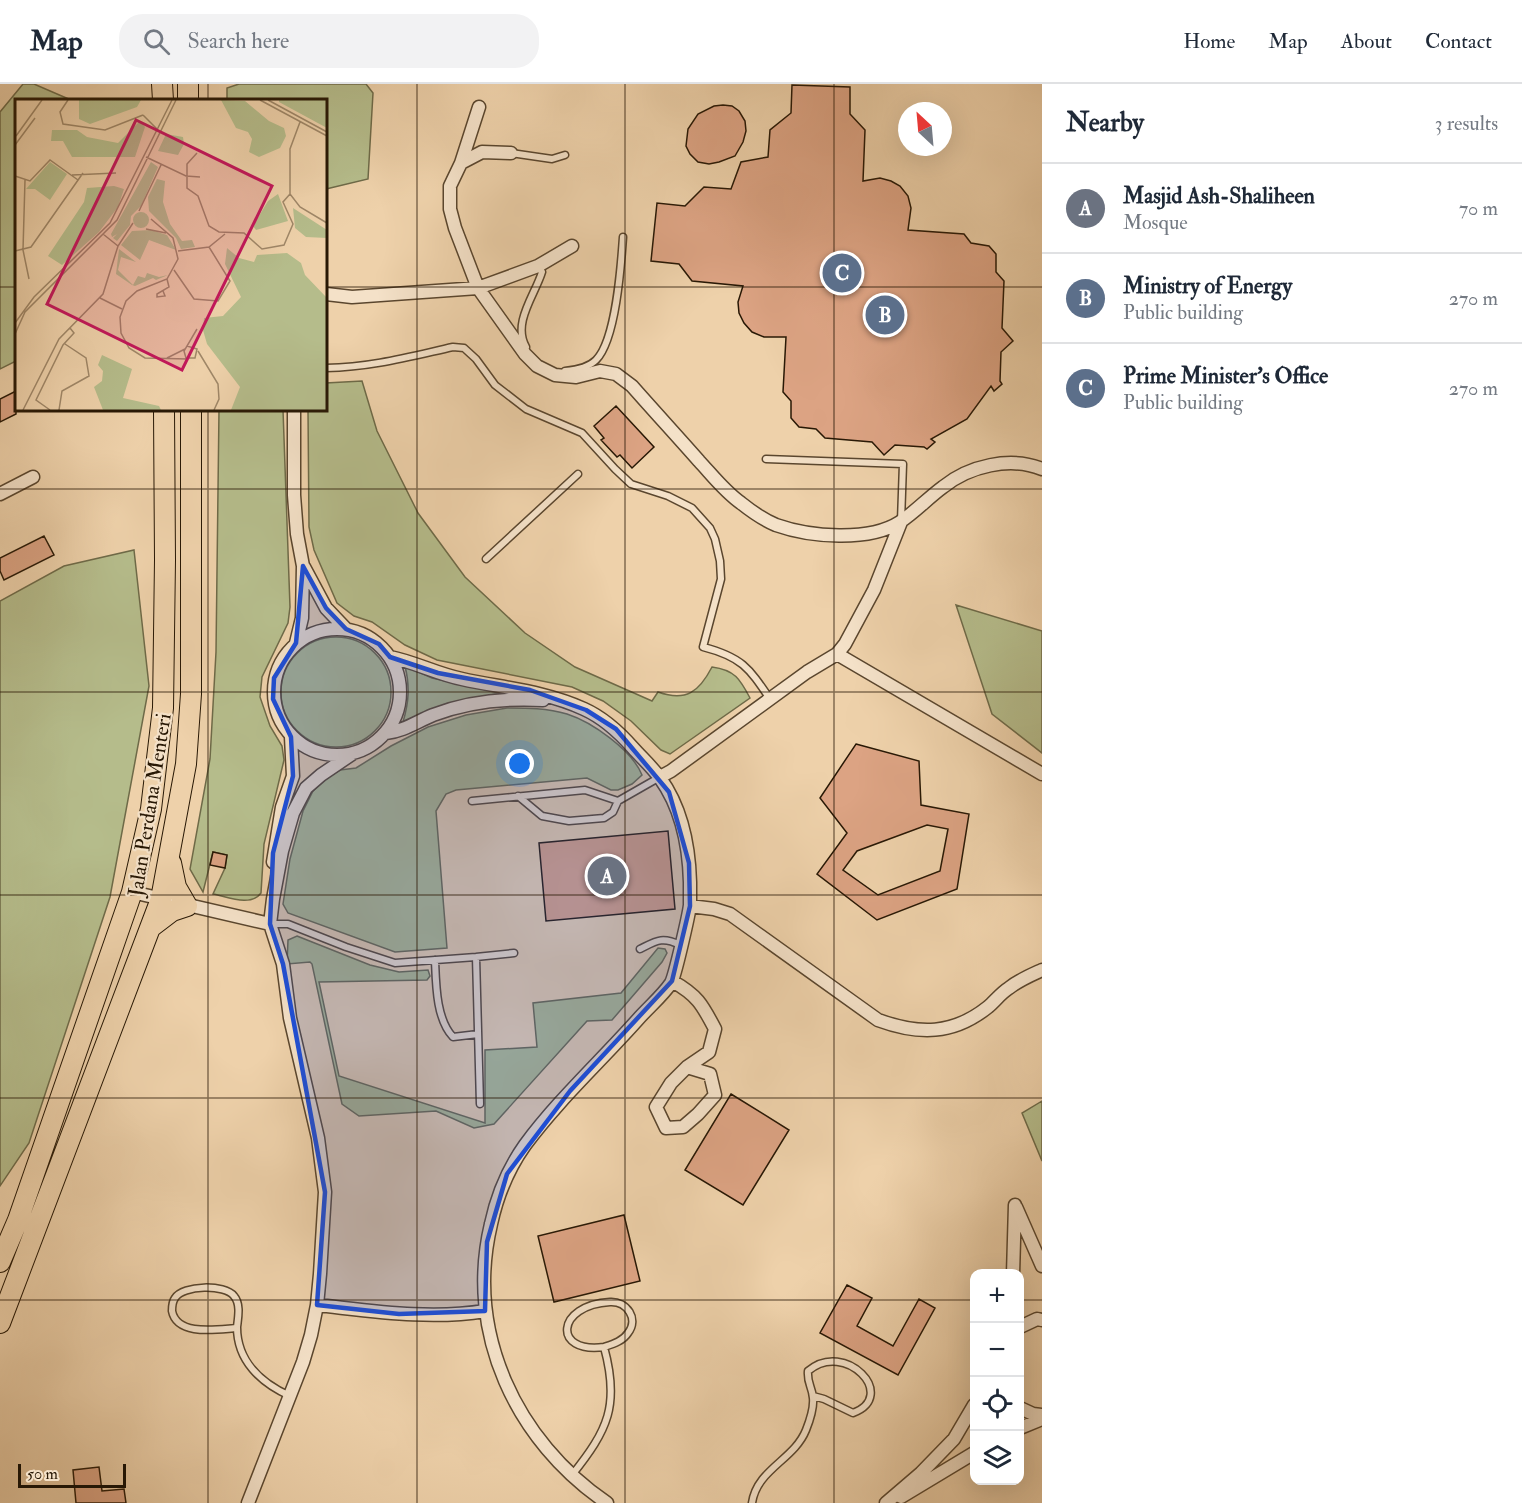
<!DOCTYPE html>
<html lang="en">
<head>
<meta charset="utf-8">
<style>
	:root { --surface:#fff; --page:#f2f2f3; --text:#1f2937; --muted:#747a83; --line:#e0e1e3; --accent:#d93025 }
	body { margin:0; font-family:"IM FELL Double Pica",serif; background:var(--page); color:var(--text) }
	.controls { position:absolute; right:18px; bottom:18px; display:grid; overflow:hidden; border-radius:12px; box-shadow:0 6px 24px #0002 }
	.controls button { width:54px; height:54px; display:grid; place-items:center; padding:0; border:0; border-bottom:2px solid var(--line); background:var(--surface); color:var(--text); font:30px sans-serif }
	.compass { position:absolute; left:898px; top:18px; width:54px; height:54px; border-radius:50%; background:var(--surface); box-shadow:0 6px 24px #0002; rotate:334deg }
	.scale { position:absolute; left:18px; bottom:15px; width:108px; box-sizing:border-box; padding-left:6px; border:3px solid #281805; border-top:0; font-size:16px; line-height:21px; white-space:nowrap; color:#281805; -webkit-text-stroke:4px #f4e1c8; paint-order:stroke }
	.you { position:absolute; left:520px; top:680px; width:21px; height:21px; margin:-15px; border:4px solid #fff; border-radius:50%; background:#1a73e8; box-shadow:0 0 0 9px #1a73e833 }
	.badge { display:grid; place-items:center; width:39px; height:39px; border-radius:50%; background:var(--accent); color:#fff; font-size:20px; font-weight:700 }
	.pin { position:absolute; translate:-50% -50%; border:3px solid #fff; box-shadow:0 2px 6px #0006 }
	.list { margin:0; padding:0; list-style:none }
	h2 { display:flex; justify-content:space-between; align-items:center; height:78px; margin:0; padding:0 24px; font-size:26px }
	h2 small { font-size:20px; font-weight:400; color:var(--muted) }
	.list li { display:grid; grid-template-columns:39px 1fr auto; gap:18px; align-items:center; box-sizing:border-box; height:90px; padding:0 24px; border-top:2px solid var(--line) }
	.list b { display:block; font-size:22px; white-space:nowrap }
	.list p { margin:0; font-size:20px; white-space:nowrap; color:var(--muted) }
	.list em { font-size:20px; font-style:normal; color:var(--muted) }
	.icon { flex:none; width:33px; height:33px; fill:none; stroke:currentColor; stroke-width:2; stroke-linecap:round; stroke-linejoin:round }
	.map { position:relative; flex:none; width:1042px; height:1419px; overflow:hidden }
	header { display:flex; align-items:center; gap:36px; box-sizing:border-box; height:84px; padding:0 30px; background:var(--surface); border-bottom:2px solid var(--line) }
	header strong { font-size:28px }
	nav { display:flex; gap:33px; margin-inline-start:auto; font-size:21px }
	.search { width:420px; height:54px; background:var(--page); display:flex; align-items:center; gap:15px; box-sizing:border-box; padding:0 21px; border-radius:24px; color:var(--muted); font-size:22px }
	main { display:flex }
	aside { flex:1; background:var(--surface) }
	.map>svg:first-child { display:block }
	.green { fill:#b5bc8b; stroke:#6e6a48; stroke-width:1.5 }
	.building { fill:#dca383; stroke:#281805; stroke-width:1.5; fill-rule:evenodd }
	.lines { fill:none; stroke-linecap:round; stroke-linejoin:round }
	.service-casing { stroke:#5a462e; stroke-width:9 }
	.minor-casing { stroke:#5a462e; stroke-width:15 }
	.primary-casing { stroke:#281805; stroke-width:22 }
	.service { stroke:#f4e1c8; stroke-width:6 }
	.minor { stroke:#f4e1c8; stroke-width:12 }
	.primary { stroke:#eed1aa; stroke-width:20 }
	.marked { fill:#1d4ed8; fill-opacity:0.2; stroke:#1d4ed8; stroke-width:4.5; stroke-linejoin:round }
	.grid { fill:none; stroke:#281805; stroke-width:1.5; stroke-opacity:0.55 }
	.labels { text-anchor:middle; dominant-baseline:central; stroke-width:4.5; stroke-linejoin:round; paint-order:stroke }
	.street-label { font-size:21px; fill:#281805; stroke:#f4e1c8 }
	.inset-road { fill:none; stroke:#9f8768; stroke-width:1.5 }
	.view { fill:#c2185b; fill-opacity:0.15; stroke:#c2185b; stroke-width:3 }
	.inset-edge { fill:none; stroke:#281805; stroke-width:3 }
</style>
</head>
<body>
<header>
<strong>Map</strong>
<div class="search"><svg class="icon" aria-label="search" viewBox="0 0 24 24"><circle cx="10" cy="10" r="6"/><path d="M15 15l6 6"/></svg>Search here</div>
<nav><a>Home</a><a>Map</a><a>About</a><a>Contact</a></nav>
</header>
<main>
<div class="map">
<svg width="1042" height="1419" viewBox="0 0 1042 1419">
	<rect width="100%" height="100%" fill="#eed1aa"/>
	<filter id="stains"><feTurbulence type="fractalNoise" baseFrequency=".00333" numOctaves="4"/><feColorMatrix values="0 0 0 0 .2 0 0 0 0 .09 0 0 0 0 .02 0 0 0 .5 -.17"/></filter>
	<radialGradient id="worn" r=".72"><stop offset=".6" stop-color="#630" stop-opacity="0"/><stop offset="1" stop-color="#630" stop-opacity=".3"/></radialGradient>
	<path class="green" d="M23,0H34L71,16H16V277L0,285V28Z
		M239,0H366L373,9L368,95L326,105V16H227V4Z
		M362,297L377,347L418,429L465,493L525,549L575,583L652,617L658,608C686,618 699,608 712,583C735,586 740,595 750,614L670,670L661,666L631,637L603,617L572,603L437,576L405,561L372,538L354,532L337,519L314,466L309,443L308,326H326V299Z
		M219,326H283L290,523L288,539L262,593L260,613L270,642L282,662L284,676L264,760L261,809C251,823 228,813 213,810L225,784L227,771L213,768L203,808L190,785L210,675L216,568Z
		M134,466L149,602L110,813L29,1059L0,1102V517L64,482Z
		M956,521L1042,547V669L992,630Z
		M281 608a55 55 0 1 1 110 0a55 55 0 1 1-110 0Z
		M405,582L432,594L500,609L445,621L403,638C409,618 410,602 405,582Z
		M507,624C527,624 547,624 567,630C592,638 632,666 642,691L632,700L618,706H611L587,694L456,706L446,710L436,727L447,864L395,868L288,829L283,820L290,775L303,727L313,707L329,692L340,686L356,684L391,662L428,643L466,631Z
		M297,852L370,881L399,888L428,886L430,892L427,896L319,898L339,992L485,1039V966L537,963L533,919L621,909L658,864L665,865L667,869L662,878L612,936L587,937L494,1040L474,1044L436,1027L359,1032L342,1020L312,880L310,878L287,880L288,856Z
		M1042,1017V1077L1022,1029Z"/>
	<path class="building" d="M792,1L850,3V30L865,46L863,97L880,94L891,97L900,102L908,112L911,124L908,146L964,150L971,159L989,162L996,170V188L1004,197L1002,244L1013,257L1001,268L1000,297L1002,300L994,307L991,302L967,335L931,355L935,358L927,365L924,363L895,361L884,371L872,358L825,354L816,345L799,343L791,334V317L783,308L786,253H764L752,248L744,239L739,229L738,218L743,202L692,197L679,180L651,177L657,119L685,122L704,103L731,105L741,78L768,73L770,46L791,29Z
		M723,21L732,22L739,27L745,37L746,47L743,58L735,72L719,78L709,80L698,78L690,70L686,62L688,45L698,30L714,22Z
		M16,307V330L0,338V315Z
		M616,322L654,363L632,384L620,371L617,373L601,356L604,354L594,342Z
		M44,452L54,471L4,496L0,487V474Z
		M856,660L919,677L921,721L969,730L957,805L877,836L817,790L847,749L820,714ZM927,741L948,745L940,787L878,811L843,786L857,767Z
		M668,747L675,825L546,837L539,759Z
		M213,768L227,771L225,784L210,781Z
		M731,1010L789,1046L743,1121L685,1086Z
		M624,1131L640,1197L554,1218L538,1152Z
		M847,1201L872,1214L857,1242L893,1262L919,1215L935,1224L898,1291L820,1249Z
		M99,1383L102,1407L124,1405L126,1419H76L73,1386Z"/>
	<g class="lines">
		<g class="service-casing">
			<path id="service" d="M511,69L552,75L565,71
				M526,263C512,239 535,211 542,188L538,182
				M326,284C372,283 408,273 453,263L464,264L476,275L495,301L526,325L582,349L615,385L631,400L668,412L692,424L710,444L715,455L720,477L721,495L703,563C742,573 749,584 770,615
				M565,287C576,286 588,284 596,276C616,256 621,182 623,153
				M766,375L903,380L901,437
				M486,475L578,390
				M518,712L542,732L569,737L604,734L613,728L618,717
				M472,717L585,706L618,717L660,693
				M270,840H288L346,863L395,879L476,873L514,869
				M640,865C656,857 662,852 680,861
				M476,873L480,1020
				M435,876C436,900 436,935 453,953L478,950
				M237,1244C219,1245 177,1253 172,1227C172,1223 172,1218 175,1214C183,1201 225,1200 234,1212C241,1220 238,1234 237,1243C237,1277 261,1299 290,1312
				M572,1391C608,1346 620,1321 604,1263C552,1270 556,1221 610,1218C627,1217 639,1235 628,1249C623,1257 613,1260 604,1263
				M752,1419C757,1385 794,1376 806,1346C810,1336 814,1324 813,1314C812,1302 807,1300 808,1287C845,1255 899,1312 853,1329L824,1315L813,1312"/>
		</g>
		<g class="minor-casing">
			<path id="minor" d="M479,23L461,79L450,102V125L455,144L478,204L525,270L537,282L555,291L576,293L600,287L616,290L632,302C654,327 677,352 699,377C712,391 725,408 741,419C751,427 764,436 776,441C810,453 869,458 900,438C915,428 928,414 943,403C969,382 1010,372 1042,385
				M461,79L482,68L511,69
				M326,210L352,213L478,204L538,182L572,162
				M294,326V411L297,450L303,482L302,534L296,559
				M0,410L33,393
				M304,483L326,524L346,545
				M274 608a63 63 0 1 1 126 0a63 63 0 1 1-126 0Z
				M837,570L1042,690
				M390,573C415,578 437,590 462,595C503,604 545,607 584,625C604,634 619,648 633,664C642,674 652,683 660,694C681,723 689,762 690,798C690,805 690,813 690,821C689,830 675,892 671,899C663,911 650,922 640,933C602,976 559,1015 525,1061C508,1085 497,1112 491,1140C465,1249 516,1357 607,1419
				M386,649C404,647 416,638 433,631C467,618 507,614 543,616
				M660,693L671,687L807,588L837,570L845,560L874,506L901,438
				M273,778L282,723L293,692L291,653
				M132,808L270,840
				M690,822L714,825L730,830L878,936C919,951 953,951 988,923C995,917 1001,909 1009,904C1019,896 1031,891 1042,886
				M672,897C697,911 702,920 715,945L709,968L687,983L671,999L656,1023L666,1044L683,1043L698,1030L715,1011L710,990L687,983
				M1016,1123L1042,1182
				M1013,1190L1015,1121
				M317,1221C373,1227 429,1236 485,1227
				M1020,1243L1037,1235L1042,1236
				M1020,1324L1033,1330L1042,1331
				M1020,1344L1042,1335
				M901,1413L974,1369
				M248,1419L303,1278L311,1251L317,1221L320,1190L325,1108L318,1054L290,934L283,880L270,840L273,815L282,767L293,729L306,704L321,691L352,670
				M886,1419L921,1389L954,1355L974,1321"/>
		</g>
		<g class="primary-casing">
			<path id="primary" d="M162,0L163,16
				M188,0V16
				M151,843L172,827L187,822L176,803L171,779
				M0,1178L18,1136L132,808L151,725L163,624L165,476L164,326
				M0,1239L161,815L186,680L191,610V326"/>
		</g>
		<use href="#service" class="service"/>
		<use href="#minor" class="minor"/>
		<use href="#primary" class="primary"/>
	</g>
	<path class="marked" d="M303,482L326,524L346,545L379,560L390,573L438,589L530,606L586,626L616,645L669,708L689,779L690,822L672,897L570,1007L507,1090L487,1158L485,1227L399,1230L317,1221L325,1108L283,880L270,840L273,769L293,692L291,653L273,615L274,594L296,559Z"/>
	<path class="grid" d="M208,0V16M417,0V1419M625,0V1419M834,0V1419M0,203H16M326,203H1042M208,326V1419M0,405H1042M0,608H1042M0,811H1042M0,1014H1042M0,1216H974M1020,1216H1042"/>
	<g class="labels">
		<g class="street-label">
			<text transform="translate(150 721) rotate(-81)">Jalan Perdana Menteri</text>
		</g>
	</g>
	<g transform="translate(15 15)">
		<rect width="312" height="312" fill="#eed1aa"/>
		<path d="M64,1H126L122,8L75,25L64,20ZM206,1L230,2L254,22L269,29L271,37L265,49L244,58L234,53L237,40L233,33L221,29ZM264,1H312V29L264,3ZM125,22L130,28L120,58H57L48,42H36L37,31H62L72,38L103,44ZM151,35L168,38L169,45L163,56L143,52ZM35,63L52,75L35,101L20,90H11ZM136,63L143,68L126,107L116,117L115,126L102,142L98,139L102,135L97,138L96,135ZM142,80L150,82L148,103L155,125L167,142L177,141L180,148L166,150L161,139L134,112L133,98ZM99,87L109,90L103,108L84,133L47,166L33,157L69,103L72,89ZM263,95L273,122L241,131L238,127L253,102ZM278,109L312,131V139L291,138L280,129ZM118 121a8 8 0 1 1 16 0a8 8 0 1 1-16 0ZM136,131L152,136L161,151L134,141L125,161L106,146L117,132ZM212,149L224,159L239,163L242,156L272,154L286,164L290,176L312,199V311H216L225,288L192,245L188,231L189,219L208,217L226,198L210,165ZM104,150L121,163L106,158L103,171L118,186L123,177L130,179L132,174L144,178L153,176L141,181L138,179L120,187L117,186L101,175ZM87,256L117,270L108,299L144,307L146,311H88L79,288L87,282L88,272L83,266Z" fill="#b5bc8b"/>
		<path class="inset-road" d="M53,1L45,13L48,25L90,31L128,16M245,1L312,37M253,1L312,33M128,16L142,30M285,23L275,50V95L285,108L312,124M1,37L27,1M0,46L20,19M182,54L172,65V89L183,97L194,127L204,133L229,134L247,150L269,146L278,125L268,103L275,95M131,58L171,77L185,78M57,76L101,74M0,77L15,82L35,61L63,81M10,81L8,151L14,180M124,112L146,66M136,120L158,139L163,160L152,180L122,192L111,202L105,218L106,234L114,249L130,259L173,260M131,130L151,134M88,135L103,147M0,152L16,148L68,74M163,152L194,148L210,135M159,171L179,200L203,202L215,182L194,148M148,192L150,197L142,198V195L154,188L152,180M85,199L107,210M0,224L19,198L95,124L157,1M0,235L10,213L102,121L161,1M172,247L182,250L180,259H171L169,252L182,230M183,252L203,285L204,300L199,311M152,259L170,250M8,311L44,240L88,195L103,147L118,124M35,311L21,301L48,246L59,234L55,229M44,311L47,292L74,277L71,259L50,245"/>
		<path class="view" d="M121,21L257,87L167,271L32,205Z"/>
		<rect width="312" height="312" class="inset-edge"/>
	</g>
	<rect width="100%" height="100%" filter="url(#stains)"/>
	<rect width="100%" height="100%" fill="url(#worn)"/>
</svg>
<div class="controls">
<button>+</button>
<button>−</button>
<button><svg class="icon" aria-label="locate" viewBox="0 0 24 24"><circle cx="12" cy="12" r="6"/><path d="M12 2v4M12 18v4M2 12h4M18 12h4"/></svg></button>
<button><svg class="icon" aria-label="layers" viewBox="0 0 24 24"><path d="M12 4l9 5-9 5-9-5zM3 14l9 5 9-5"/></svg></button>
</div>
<svg class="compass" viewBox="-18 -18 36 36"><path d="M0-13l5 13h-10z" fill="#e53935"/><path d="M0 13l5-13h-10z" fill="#747a83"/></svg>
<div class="scale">50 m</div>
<div class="you"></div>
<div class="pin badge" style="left:607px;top:792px;background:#6b7280">A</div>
<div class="pin badge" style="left:885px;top:231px;background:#5c6f8a">B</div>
<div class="pin badge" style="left:842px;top:189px;background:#5c6f8a">C</div>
</div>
<aside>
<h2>Nearby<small>3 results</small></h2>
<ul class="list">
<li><span class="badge" style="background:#6b7280">A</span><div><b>Masjid Ash-Shaliheen</b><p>Mosque</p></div><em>70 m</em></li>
<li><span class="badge" style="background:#5c6f8a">B</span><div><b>Ministry of Energy</b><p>Public building</p></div><em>270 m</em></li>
<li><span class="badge" style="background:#5c6f8a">C</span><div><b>Prime Minister's Office</b><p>Public building</p></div><em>270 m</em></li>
</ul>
</aside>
</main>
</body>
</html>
